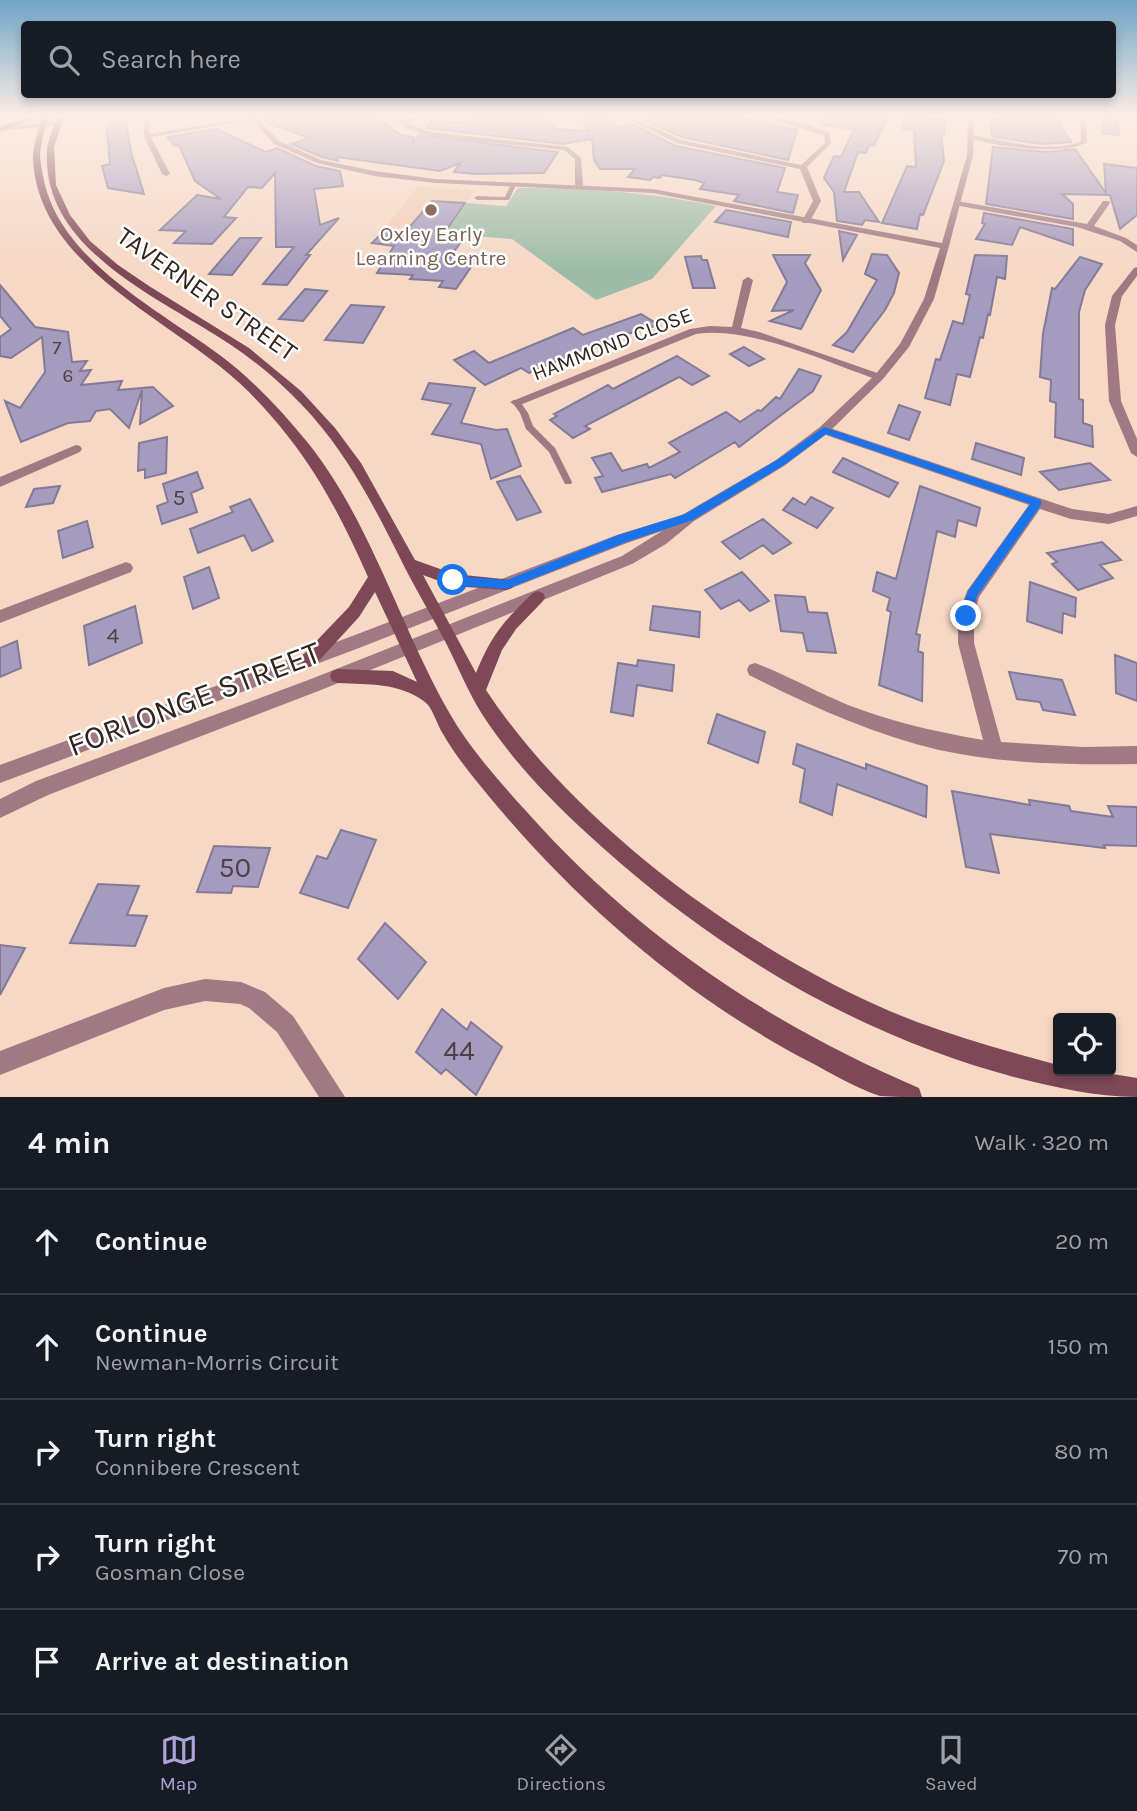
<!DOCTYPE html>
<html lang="en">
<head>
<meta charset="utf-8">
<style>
	:root { --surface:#171b24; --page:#242831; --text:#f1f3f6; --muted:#9ea1a6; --line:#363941; --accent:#ada2d9 }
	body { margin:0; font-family:Karla,sans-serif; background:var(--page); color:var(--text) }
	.controls { position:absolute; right:21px; bottom:21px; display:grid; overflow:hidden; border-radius:7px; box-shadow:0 4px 10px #0003 }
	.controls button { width:63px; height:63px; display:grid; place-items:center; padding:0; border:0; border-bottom:2px solid var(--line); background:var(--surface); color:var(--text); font:35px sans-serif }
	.stop { position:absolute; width:21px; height:21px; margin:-16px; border:5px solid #1a73e8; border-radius:50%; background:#fff }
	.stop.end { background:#1a73e8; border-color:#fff; box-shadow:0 2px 7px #0008 }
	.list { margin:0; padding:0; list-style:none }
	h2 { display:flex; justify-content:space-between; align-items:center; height:91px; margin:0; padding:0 28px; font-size:30px }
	h2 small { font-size:23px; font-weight:400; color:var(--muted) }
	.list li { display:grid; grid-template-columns:46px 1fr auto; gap:21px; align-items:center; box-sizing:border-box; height:105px; padding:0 28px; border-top:2px solid var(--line) }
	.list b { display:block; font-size:26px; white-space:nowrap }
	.list p { margin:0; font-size:23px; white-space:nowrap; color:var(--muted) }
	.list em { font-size:23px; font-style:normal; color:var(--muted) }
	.icon { flex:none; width:38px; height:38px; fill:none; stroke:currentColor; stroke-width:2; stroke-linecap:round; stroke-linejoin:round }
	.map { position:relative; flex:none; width:1137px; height:1097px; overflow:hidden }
	.search { position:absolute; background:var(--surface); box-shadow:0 4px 10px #0003; left:21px; right:21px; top:21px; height:77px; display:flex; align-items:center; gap:18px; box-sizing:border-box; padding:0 24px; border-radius:7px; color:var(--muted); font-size:26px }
	.sheet { height:616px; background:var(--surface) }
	nav { display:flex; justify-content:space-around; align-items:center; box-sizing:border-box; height:98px; border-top:2px solid var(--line); background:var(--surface); font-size:19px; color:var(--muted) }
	nav a { display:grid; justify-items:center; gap:4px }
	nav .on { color:var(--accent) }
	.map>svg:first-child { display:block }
	.built { fill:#f0ccb4 }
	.green { fill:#9dbca7 }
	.building { fill:#a59bbf; stroke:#827a96; stroke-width:2 }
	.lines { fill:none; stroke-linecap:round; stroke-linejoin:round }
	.service { fill:#a07982; fill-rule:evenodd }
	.minor { fill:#a07982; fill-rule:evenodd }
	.tertiary { fill:#a07982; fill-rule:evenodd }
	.secondary { fill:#7e4857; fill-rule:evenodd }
	.route { fill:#1a73e8 }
	.education-dot { fill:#8d6e63; stroke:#fff; stroke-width:2.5 }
	.labels { text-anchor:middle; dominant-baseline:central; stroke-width:5; stroke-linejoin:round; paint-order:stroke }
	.far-number-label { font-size:19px; fill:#4c4246 }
	.far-education-label { font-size:21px; fill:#785e54; stroke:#fff }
	.far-street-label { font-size:21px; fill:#2f251d; stroke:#fff }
	.number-label { font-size:23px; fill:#4c4246 }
	.street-label { font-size:26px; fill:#2f251d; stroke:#fff }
	.near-number-label { font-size:28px; fill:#4c4246 }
	.near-street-label { font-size:32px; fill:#2f251d; stroke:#fff }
</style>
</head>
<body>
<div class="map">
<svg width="1137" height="1097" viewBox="0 0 1137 1097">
	<rect width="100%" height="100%" fill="#f6d8c5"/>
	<path class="built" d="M418,186L446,189L475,190L446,234L384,229Z"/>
	<path class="green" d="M518,188C587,188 648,192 716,206L652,279L596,300L512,239L446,234L466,203L506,206Z"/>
	<path class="building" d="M259,115H373L401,135L413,137V142L419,135L558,152L544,173L475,174L454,172L460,163L440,171L337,157L338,161L322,157L291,144L309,138L264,121Z
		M464,115H545L555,129L589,131L580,115H606L611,124L616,123L619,128L632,124L676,146L785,168L777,192L798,195L793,213L734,201L739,195L700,189L704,183L695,180L662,175L660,178L653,177L650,180L628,177L635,169H600L594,160L592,139L563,144L426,128L432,121L472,123Z
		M650,115H727L797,130L788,160L682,137L644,120Z
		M823,115H888L874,146L869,145L866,153L858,152L844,192H859L879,222L865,220L862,225L837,221L834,192L824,178L834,156L841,157L854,129L822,125Z
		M907,115L946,120L944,134L941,133L944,161L923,215L920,214L917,229L882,223L907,166L916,167L914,130L903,129Z
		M999,115H1054L1071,142L1042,144L994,137L991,134L993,119L1001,120Z
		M1102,115H1117L1119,135L1103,133Z
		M126,120L131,152L144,194L108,188L102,166L110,164L107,130L110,122Z
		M216,129L266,152L277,148L316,166L340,171L343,186L314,189L320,225L339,218L306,255H310L287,285L263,284L294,247H276L275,173L262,188L248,187L224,217L236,218L212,244L174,243L186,231L160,230L197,195L221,199L195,181L179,145L174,146L168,137Z
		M993,147L1047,152L1075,149L1106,193L1104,164L1137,168V215L1120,229L1110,195L1062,194L1073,204V219L986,204Z
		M432,201L465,203L440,240L461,242L449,258L480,254L456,289L439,287L443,281L410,279L413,275L377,273L394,246L372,243L386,229L401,237Z
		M726,210L791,222L788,237L715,222Z
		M984,213L1073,229V245L1020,227L1012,245L976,239L985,224L982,223Z
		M839,231L857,235L843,260Z
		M240,238H261L232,275L209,274Z
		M872,254L887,255L899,273L894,293L885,310L853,352L833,345L847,332L877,280L865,274Z
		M773,255H810L805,263L821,290L801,329L770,321L794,310L772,311L787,282Z
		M975,255L1007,256L1005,279L997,277L990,315L988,314L983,338L980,337L970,377L957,374L950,405L925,398L936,359L940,360L953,321L963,324L970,295L966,294Z
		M701,256L702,260H707L715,288H693L685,257Z
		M1080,257L1102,264L1085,290L1079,312V399L1083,400V423L1092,426L1093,447L1055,437L1056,403L1050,401L1051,380L1040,377L1043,334L1052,288L1055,289Z
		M0,285L35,327L68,332L72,362L87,361L80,371L91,370L81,385L122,381L118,390L153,387L173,406L140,424L142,390L129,428L110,409L96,411L90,421L68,423L21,442L5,401L20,408L45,372L42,337L11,358L0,356V337L11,329L0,316Z
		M305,289L327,291L303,321L279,319Z
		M351,305L384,307L363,343L325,340Z
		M641,314L659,325L617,337L570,359L567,357L529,373L521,368L485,385L454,360L474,351L489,363L573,328L583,335Z
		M744,347L764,359L749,366L730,354Z
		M677,356L709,376L692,385L679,377L585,426L590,429L573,438L550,420L557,416L554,414L608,385L613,389Z
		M799,369L821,376L813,391L739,447L735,442L675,478L671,474L602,492L595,478L603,476L592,458L611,453L622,471L647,464L649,468L680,452L669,443L726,412L740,422L758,410L761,411L776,397L780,399Z
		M429,383L475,388L461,423L496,430L507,429L521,466L491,479L481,444L432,434L451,404L422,399Z
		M899,405L920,412L909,440L888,433Z
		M167,437L166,473L145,478V469L138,471L139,443Z
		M976,443L1024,458L1021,475L972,459Z
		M843,458L898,483L889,497L833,472Z
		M1090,463L1110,480L1059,490L1040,472Z
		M197,472L203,488L191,493L197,512L162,524L157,506L168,502L163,484Z
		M520,476L541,512L517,520L497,482Z
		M60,486L53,503L26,507L34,489Z
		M920,486L980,508L976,526L958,520L955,537L937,531L916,634L920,635L918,651L923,653L922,701L879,685L891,612L887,610L890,598L873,591L877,572L896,579Z
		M811,497L833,508L817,528L783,510L793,498L805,505Z
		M250,499L273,541L252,551L244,535L198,553L190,529L233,512L230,507Z
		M763,519L791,543L773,554L763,545L740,559L722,542Z
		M87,521L93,547L63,558L58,531Z
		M1102,542L1121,560L1100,565L1113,578L1078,590L1052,564L1057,562L1047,553Z
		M209,567L219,598L193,609L184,577Z
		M742,572L769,601L750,611L739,600L721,609L705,590Z
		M1030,582L1076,598L1075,617L1063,613L1062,633L1027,621Z
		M775,595L805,597L808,612L827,613L836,653L807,651L803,633L781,631Z
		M135,606L142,643L89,665L84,626Z
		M653,606L700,612L699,637L650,630Z
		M17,641L21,668L0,677V648Z
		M1115,655L1137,663V701L1116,693Z
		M638,660L674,665L672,691L637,685L633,716L611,712L618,663L637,666Z
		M1009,672L1062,680L1075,715L1043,710L1040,702L1017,699Z
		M717,714L765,732L758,763L708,743Z
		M797,744L866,769V764L927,786L926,817L837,784L832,815L800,802L805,769L793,764Z
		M952,791L1030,805L1029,800L1069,806L1071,811L1113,817L1108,806L1137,807V846L1104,845L1105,848L990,834L999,873L966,867Z
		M341,830L376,840L348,908L300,893L317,856L327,859Z
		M214,846L270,848L258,887L233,886L231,893L197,892Z
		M98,884L139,886L127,915L147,916L135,946L70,943Z
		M385,923L426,962L398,999L358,959Z
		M0,945L25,948L0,995Z
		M442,1009L467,1030L471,1022L502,1047L476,1095L446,1069L441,1074L416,1052Z"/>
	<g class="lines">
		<path class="service" d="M511,184L516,185L509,200H477L474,198L477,196L505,197Z
			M513,400H519L528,413L533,426L555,448L572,482L571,484H565L549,452L526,429L520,413L512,402Z"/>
		<path class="minor" d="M143,115H149L150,134L253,117L256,119L151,137L170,174L166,176L162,174L144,136Z
			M388,115H395L402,120L435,115L406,123L430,132L568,147L581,158L583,185L579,187L575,185V159L564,150L429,136L408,129Z
			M620,115H628L681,140L801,165L825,143L824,135L754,115C778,115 807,123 829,133L831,143L807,167L821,201L809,223H803L802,221L813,201L800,169L677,143Z
			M1080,115H1086L1087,142C1067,156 991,147 969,137L972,135C1002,140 1053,155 1081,141Z
			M60,122L58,125L0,131V127Z
			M957,201L1087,224L1103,201H1109L1110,203L1094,226L1126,238L1137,245V252L1120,241L1077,227L954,205L953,203Z
			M1137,267V276L1122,296L1115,325L1121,401L1137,439V457L1131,453L1109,401L1105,325L1112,296L1134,268Z
			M748,277L753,280L741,328L759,332L883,375V379H875C824,361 749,326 696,334L520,405L516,406L510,402L690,329L710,326L732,327L743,280Z
			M824,426L1072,509L1109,514L1137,506V516L1109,524L1071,519L1040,509L979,597L974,616V643L1001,742L1083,747L1137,746V764C1070,765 1004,764 939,750C872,734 810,706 749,675L747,670L749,665L755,663C787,675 817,692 848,705C892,722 937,732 983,740L958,643V616L967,591L1029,505L820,433L818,430Z
			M76,445L80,446L82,449L80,452L0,487V477Z
			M126,562L131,564L133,568L131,572L0,623V610Z
			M205,979L241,982L265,992L293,1016L345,1097H319L277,1032L249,1008L240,1004L205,1001L164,1010L0,1075V1051L164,988Z"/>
		<path class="tertiary" d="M248,115H255L279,141L321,160L374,171L436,179L653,189L942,243L967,155L968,115H974L973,155L949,246L934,299L909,347L883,379L828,433L784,466L694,521L666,544L632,564L321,690L48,795L0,818V799L36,781L311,679L622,556L662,531L627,543L359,648L0,783V765L347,638L617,535L682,515L776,460L820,427L875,375L900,344L924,299L940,248L653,193L436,183L374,176L317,163L274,144Z"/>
		<path class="secondary" d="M34,115H48C45,128 41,142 40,155C40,162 42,169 43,176C58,260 158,309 221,356C253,380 282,411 308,443C370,520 401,629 450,714C470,749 499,781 526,811C636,935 767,1023 919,1088L922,1097C909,1097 892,1097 880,1096C855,1088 831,1073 808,1061C688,998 584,909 497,806C478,783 458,760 443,734C437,725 433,708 425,702C399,682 368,685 338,683L332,681L330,676L332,671L338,669L393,671L417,682L375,592L359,617L315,665L309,667L303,665L301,660L303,655L349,607L368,577C335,503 307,451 249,392C181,323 37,270 33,158C33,145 39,129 42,116L0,131V127Z
			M59,115H65L54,147L56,185L70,215L90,241L118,265L149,286L249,348L301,391L335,428L361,463L415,560L454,574L512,580L514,584L512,588L507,590L453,586L423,575L476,673C492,634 503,622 533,593L538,591L543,593L545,597L543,601L516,629L502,650L486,690C578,830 761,962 917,1022C963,1039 1010,1052 1058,1065V1071H1094L1137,1078V1097C1095,1097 1055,1087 1014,1077C860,1036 720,953 602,847C558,808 515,765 482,714C468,692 459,669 447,645C434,620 419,595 406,570C379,516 353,463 313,417C289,390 261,365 231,345C163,299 42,251 47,152C47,139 54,127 59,115Z"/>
	</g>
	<linearGradient id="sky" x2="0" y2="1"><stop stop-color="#70a4c5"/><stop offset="0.43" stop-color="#fbede5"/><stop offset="1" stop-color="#fbede5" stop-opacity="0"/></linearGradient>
	<rect width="1137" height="269" fill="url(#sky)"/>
	<path class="route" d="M824,427L1041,500V505L977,596L970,620L966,622L959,616L968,591L1030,504L826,434L784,465L693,520L626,542L507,589L453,585L447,580L453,576L507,580L618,535L685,514L777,460Z"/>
	<circle class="education-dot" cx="431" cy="210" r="7"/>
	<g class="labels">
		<g class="far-number-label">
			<text x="57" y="348">7</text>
			<text x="68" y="376">6</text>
		</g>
		<g class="far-education-label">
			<text x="431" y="234">Oxley Early<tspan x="431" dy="24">Learning Centre</tspan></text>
		</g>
		<g class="far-street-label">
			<text transform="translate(612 344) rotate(-21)">HAMMOND CLOSE</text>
		</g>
		<g class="number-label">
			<text x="179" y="497">5</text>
			<text x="113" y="635">4</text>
		</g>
		<g class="street-label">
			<text transform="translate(207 294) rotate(35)">TAVERNER STREET</text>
		</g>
		<g class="near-number-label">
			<text x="235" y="867">50</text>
			<text x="459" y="1050">44</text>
		</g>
		<g class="near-street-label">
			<text transform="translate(194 699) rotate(-21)">FORLONGE STREET</text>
		</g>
	</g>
</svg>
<div class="controls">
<button><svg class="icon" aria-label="locate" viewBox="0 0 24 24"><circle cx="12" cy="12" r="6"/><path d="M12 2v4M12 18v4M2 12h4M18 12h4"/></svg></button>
</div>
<div class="stop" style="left:453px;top:580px"></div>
<div class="stop end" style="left:966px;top:616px"></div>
<div class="search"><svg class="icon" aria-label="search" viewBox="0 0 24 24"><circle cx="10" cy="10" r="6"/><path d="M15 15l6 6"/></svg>Search here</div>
</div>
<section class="sheet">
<h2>4 min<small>Walk · 320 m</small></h2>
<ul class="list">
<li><svg class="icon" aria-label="ahead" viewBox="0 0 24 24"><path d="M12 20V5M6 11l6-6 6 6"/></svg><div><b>Continue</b></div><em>20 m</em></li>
<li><svg class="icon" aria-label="ahead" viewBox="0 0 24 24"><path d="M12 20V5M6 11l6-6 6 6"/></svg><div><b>Continue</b><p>Newman-Morris Circuit</p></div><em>150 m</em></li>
<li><svg class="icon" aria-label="right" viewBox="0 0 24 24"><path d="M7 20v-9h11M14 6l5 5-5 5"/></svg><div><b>Turn right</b><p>Connibere Crescent</p></div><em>80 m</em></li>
<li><svg class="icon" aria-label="right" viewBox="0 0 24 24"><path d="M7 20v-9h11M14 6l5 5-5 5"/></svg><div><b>Turn right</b><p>Gosman Close</p></div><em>70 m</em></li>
<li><svg class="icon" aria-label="arrive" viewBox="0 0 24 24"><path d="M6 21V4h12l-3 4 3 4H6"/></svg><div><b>Arrive at destination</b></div></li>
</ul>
</section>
<nav>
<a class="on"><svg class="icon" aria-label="map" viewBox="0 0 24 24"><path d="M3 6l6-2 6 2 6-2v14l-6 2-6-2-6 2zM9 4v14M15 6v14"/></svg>Map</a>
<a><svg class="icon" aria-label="directions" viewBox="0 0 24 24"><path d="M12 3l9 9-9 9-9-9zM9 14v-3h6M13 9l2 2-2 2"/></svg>Directions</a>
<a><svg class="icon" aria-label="saved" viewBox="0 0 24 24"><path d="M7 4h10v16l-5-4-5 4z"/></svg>Saved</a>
</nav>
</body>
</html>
